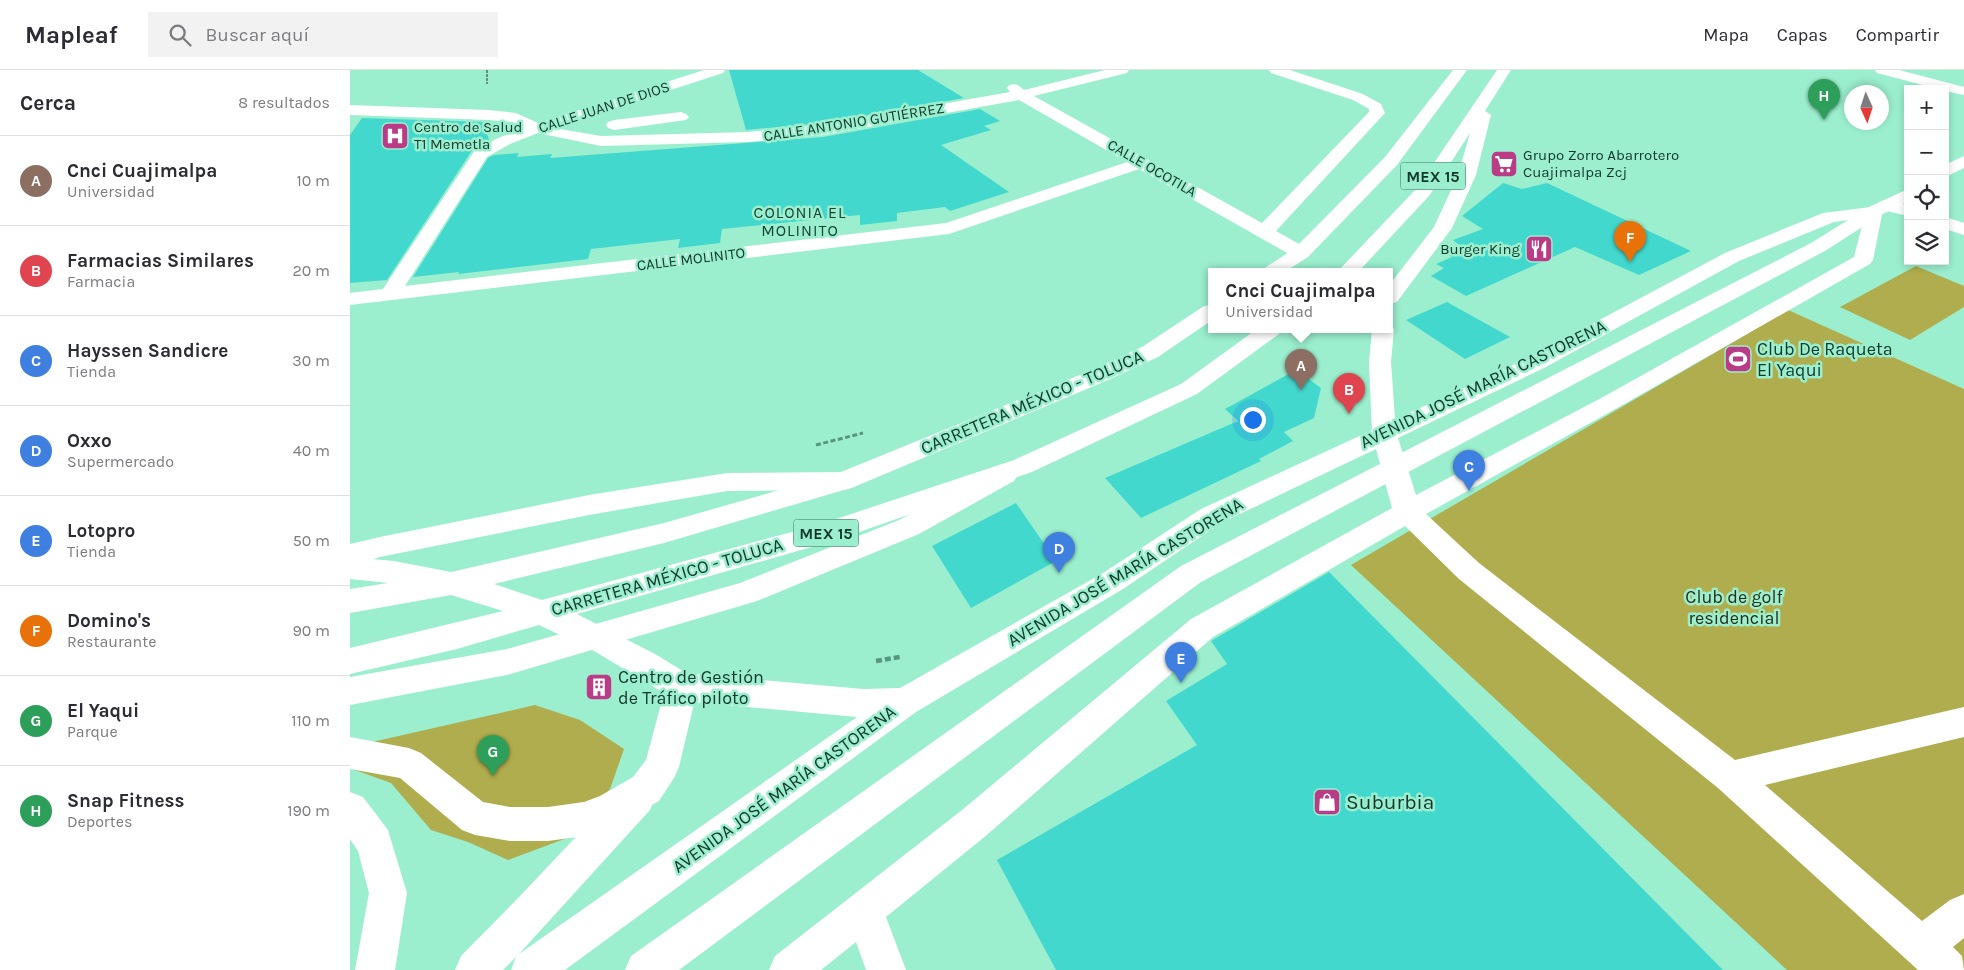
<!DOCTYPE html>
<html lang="es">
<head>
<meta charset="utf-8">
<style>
	:root { --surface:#fff; --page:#f2f2f3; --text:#2b2b33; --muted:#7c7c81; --line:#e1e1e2; --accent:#ba3b86 }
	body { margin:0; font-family:Karla,sans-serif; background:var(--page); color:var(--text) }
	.controls { position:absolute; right:15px; top:15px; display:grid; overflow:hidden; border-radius:0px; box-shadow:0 2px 8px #0003 }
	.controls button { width:45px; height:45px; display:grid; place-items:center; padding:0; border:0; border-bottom:1px solid var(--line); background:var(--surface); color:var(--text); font:25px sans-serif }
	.compass { position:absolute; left:1494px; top:15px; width:45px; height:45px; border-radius:50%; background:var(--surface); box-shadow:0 2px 8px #0003; rotate:177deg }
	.you { position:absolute; left:902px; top:349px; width:18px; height:18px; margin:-12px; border:4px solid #fff; border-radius:50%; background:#1a73e8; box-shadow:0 0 0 8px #1a73e833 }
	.badge { display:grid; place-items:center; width:32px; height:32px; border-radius:50%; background:var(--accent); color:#fff; font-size:16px; font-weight:700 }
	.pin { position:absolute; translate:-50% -41px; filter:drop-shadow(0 1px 2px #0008) }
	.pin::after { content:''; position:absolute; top:26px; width:18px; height:15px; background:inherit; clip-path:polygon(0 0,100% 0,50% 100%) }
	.popup { position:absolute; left:858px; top:198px; width:185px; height:65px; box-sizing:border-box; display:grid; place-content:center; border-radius:0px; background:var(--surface); filter:drop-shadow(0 1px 4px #0005); font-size:16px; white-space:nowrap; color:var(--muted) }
	.popup b { font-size:19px; color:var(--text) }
	.popup::after { content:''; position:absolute; left:50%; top:100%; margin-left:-10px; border:10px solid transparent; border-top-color:var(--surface) }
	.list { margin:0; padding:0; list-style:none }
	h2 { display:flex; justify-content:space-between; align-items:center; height:65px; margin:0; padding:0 20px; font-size:21px }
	h2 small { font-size:16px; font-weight:400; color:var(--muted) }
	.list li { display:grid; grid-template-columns:32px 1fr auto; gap:15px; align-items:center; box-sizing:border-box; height:90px; padding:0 20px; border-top:1px solid var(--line) }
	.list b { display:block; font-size:19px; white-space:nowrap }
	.list p { margin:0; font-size:16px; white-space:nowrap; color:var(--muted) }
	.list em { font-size:16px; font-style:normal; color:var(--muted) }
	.icon { flex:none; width:28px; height:28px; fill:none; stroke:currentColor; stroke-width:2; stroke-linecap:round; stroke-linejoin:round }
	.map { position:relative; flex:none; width:1614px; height:900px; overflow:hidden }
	header { display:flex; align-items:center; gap:30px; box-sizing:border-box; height:70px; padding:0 25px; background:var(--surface); border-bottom:1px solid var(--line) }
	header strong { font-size:24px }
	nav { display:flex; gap:28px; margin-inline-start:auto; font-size:18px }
	.search { width:350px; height:45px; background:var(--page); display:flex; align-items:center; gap:12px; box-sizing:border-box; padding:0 18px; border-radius:0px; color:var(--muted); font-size:19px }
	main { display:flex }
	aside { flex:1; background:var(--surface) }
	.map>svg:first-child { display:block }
	.green { fill:#afad4d }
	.building { fill:#43d8cd }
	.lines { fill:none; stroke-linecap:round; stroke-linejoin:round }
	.path-far2 { stroke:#599680; stroke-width:2; stroke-dasharray:3 1; stroke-linecap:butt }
	.path-far1 { stroke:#599680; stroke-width:3; stroke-dasharray:5 2.5; stroke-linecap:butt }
	.path { stroke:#599680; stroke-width:4.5; stroke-dasharray:6 3; stroke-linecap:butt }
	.minor { fill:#fff; fill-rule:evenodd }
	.major { fill:#fff; fill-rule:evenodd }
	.labels { text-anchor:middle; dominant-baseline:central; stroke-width:5; stroke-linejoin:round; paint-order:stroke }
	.far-street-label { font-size:15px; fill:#13372b; stroke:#9befcf }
	.far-poi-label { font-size:15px; fill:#13372b; stroke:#9befcf; text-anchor:start }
	.shield { fill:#9befcf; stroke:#3c6e5c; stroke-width:1 }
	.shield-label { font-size:16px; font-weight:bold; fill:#13372b }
	.far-neighbourhood-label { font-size:16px; letter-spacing:1px; fill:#164334; stroke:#9befcf }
	.poi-label { font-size:18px; fill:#13372b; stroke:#9befcf; text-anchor:start }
	.street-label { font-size:18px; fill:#13372b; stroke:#9befcf }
	.park-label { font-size:18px; fill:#2c2c16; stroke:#9befcf }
	.near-poi-label { font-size:21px; fill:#13372b; stroke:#9befcf; text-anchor:start }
</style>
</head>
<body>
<header>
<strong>Mapleaf</strong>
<div class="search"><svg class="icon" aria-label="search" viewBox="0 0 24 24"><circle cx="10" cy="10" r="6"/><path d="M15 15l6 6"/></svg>Buscar aquí</div>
<nav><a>Mapa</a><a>Capas</a><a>Compartir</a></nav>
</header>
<main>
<aside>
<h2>Cerca<small>8 resultados</small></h2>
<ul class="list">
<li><span class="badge" style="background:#8d6e63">A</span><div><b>Cnci Cuajimalpa</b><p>Universidad</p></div><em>10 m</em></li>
<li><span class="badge" style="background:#e0444e">B</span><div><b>Farmacias Similares</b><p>Farmacia</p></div><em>20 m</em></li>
<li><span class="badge" style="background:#3f7fe0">C</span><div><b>Hayssen Sandicre</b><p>Tienda</p></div><em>30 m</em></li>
<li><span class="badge" style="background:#3f7fe0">D</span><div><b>Oxxo</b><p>Supermercado</p></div><em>40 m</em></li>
<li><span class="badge" style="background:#3f7fe0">E</span><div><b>Lotopro</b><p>Tienda</p></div><em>50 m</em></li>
<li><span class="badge" style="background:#e8710a">F</span><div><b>Domino's</b><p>Restaurante</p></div><em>90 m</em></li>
<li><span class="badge" style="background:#2e9e5b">G</span><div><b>El Yaqui</b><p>Parque</p></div><em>110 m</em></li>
<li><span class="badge" style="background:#2e9e5b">H</span><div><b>Snap Fitness</b><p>Deportes</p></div><em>190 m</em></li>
</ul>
</aside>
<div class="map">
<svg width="1614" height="900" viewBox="0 0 1614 900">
	<rect width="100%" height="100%" fill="#9befcf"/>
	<path class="green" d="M1566,196L1614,216V237L1560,270L1490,237Z
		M1438,240L1614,319V900H1437L1001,495Z
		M185,635L230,650L274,679L260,719L217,768L158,790L118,772L81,760L41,713L2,699L0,677Z"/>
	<path class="building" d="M379,0H568L614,28L473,53L396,60Z
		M630,39L650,51L634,56L641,60L591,75L659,122L600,141L595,137L547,143V151L510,155V145L372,159L370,173L328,178L330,169L241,179L238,189L108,204L109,202L63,207L138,88L144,85L169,83L167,87L202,84L200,88L473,67Z
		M12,48L134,52L139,70L123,79L37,210L0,213V65Z
		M1153,113L1172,119L1197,113L1341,181L1289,205L1225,177L1116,226L1081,206L1094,198L1086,194L1102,187L1092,180L1109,175L1103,170L1133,159L1112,146Z
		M1097,232L1160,267L1115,289L1056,250Z
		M946,300L971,318L964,348L934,362L943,371L909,389L911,391L791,448L755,408L888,351L875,339Z
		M666,433L706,491L621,538L582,476Z
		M979,502L1373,900H706L647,790L847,675L816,631L877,594L861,571Z"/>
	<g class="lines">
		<path class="path-far2" d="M137,0V14"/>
		<path class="path-far1" d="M466,375L513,363"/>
		<path class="path" d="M526,591L550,587"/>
		<path class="minor" d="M354,0H375L373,3L204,58L251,66L398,62L473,55L660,22L657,18L659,15C666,13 669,15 674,20L755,0H779L777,3L684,26L912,153L1019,42V39L1003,30L921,3L919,0H940L1013,24L1031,34L1035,43L926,161L958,179L961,183L958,187L951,189L944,187L789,99L599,164L0,235V223L33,219L125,80L148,68L174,58L163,52L139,50L0,45V35L139,40L166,43L188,53ZM669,30L777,92L596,153L55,216L137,87L160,74L188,63L251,76L398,72L473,65Z
			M1525,0H1549L1614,17V25L1595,21V19H1588L1527,3Z
			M331,42L336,44L339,47L336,50L264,60L258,58L256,55L258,52L264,50Z
			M1537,130L1558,135V146L1533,140L1523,190L1520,194L1269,337L1076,444L1129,493L1385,690L1614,637V667L1415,715L1572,851L1600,830L1614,824V868L1603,877L1612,886L1614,900H1568L1368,718L1109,509L1055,456L863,567L638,764L536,847L556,900H516L506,872L471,900H419L425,886L612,740L841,549L1042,438L1026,379L871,453L773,519L566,642L215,900H161L166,887L153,900H105L111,886L170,826L274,716L287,711L300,716L305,728L300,740L169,884L507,647L332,631L321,627L316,617L321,607L332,603L513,619L550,618L753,503L851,439L1178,288L1375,183L1473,143L1529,136L1531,131ZM1514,148L1504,187L1253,327L1066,425L1048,368L1194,298L1389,191L1484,152Z
			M1595,147L1614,153V165L1595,159Z
			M655,396L664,399L668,405L664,411L569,464L407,531L157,605L0,635V607L157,579L390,513L549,450L646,399Z
			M495,402L504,405L508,411L504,417L495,420L377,421L239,445L30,487L0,496V474L30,467L239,425L377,403Z"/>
		<path class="major" d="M1103,0H1117L1047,95L958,187L936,201H913L916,197L944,179L1035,87Z
			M1147,0H1161L1135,41L1141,45L1126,105L1102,158L1047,232L1040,234V214L1084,157L1108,105L1120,63L1079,126L1009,201H988L1067,118Z
			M1614,86V98L1595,107V95Z
			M1558,119V131L1531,145L1475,181L851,512L329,900H275L281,886L831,496L1461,173L1519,137Z
			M862,235V250L808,287L758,310L504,417L314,473L144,514L192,530L471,454L664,390L831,314L907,259H932L929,264L847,324L682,402L486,470L227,544L305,584L343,607L348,617L329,697L324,708L309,731L275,750L234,766L198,771H160L125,765L112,760L50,708L0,699V667L59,678L71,683L133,732L160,737H198L234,732L250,726L283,707L296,690L314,623L244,581L189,555L107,579L0,604V578L153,541L101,525L0,543V519L38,513L0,509V487L44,491L101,502L314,453L486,404L742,300L792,277L854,236Z
			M1040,254L1044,259L1041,292L1046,363L1043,369L1034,371L1025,369L1022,363L1019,292L1022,259H1040Z
			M0,722L13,727L38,760L57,823L45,900H5L19,823L8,781L0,769Z"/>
	</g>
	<defs>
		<g id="hospital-square" transform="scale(1.4375)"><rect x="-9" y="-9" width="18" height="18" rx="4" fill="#ba3b86" stroke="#9befcf"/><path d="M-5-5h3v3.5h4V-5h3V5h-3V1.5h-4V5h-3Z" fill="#fff"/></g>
		<g id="supermarket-square" transform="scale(1.4375)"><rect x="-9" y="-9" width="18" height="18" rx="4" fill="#ba3b86" stroke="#9befcf"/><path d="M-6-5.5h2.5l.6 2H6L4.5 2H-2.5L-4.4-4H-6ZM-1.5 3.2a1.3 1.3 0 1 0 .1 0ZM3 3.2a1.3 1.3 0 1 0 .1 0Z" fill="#fff"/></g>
		<g id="restaurant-square" transform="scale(1.4375)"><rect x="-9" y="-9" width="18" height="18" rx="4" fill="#ba3b86" stroke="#9befcf"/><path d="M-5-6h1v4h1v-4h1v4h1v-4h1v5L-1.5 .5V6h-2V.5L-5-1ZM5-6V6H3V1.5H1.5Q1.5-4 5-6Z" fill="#fff"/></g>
		<g id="stadium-square" transform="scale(1.4375)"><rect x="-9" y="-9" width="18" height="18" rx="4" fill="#ba3b86" stroke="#9befcf"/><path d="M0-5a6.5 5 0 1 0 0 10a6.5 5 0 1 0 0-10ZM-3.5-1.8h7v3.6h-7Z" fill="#fff"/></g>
		<g id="building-square" transform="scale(1.4375)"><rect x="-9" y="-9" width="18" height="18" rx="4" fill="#ba3b86" stroke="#9befcf"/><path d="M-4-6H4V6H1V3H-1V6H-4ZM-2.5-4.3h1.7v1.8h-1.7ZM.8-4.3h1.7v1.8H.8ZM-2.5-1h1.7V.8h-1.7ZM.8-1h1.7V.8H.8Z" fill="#fff"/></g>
		<g id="shop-square" transform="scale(1.4375)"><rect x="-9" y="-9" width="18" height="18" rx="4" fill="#ba3b86" stroke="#9befcf"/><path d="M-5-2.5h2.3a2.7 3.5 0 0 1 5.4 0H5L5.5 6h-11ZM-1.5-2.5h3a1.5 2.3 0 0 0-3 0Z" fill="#fff"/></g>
	</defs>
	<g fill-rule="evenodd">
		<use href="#hospital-square" x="45" y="66"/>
		<use href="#supermarket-square" x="1154" y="94"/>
		<use href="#restaurant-square" x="1189" y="179"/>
		<use href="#stadium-square" x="1388" y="289"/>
		<use href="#building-square" x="249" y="617"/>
		<use href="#shop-square" x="977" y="732"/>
	</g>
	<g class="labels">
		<g class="far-street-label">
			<text transform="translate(254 37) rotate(-18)">CALLE JUAN DE DIOS</text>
			<text transform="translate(504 52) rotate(-9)">CALLE ANTONIO GUTIÉRREZ</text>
			<text transform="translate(802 98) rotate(30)">CALLE OCOTILA</text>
			<text transform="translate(341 189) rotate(-7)">CALLE MOLINITO</text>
		</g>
		<g class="far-poi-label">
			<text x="64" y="57">Centro de Salud<tspan x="64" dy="17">T1 Memetla</tspan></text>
			<text x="1173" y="85">Grupo Zorro Abarrotero<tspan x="1173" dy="17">Cuajimalpa Zcj</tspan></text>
			<text x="1170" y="179" text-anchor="end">Burger King</text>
		</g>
		<g class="shield">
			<rect x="1050.5" y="92.5" width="65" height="27" rx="4"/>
			<rect x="443.5" y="449.5" width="65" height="27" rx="4"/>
		</g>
		<g class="shield-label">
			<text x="1083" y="106">MEX 15</text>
			<text x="476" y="463">MEX 15</text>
		</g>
		<g class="far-neighbourhood-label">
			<text x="450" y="142">COLONIA EL<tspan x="450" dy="18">MOLINITO</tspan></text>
		</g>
		<g class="poi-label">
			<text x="1407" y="279">Club De Raqueta<tspan x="1407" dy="21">El Yaqui</tspan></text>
			<text x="268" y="607">Centro de Gestión<tspan x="268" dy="21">de Tráfico piloto</tspan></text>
		</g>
		<g class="street-label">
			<text transform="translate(1133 314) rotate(-26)">AVENIDA JOSÉ MARÍA CASTORENA</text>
			<text transform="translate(682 332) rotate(-23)">CARRETERA MÉXICO - TOLUCA</text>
			<text transform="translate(775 502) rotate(-31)">AVENIDA JOSÉ MARÍA CASTORENA</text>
			<text transform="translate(317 507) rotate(-16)">CARRETERA MÉXICO - TOLUCA</text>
			<text transform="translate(434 719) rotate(-36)">AVENIDA JOSÉ MARÍA CASTORENA</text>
		</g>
		<g class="park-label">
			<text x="1384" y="527">Club de golf<tspan x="1384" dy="21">residencial</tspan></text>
		</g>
		<g class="near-poi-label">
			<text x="996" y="732">Suburbia</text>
		</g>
	</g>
</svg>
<div class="controls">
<button>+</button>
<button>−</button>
<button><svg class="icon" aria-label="locate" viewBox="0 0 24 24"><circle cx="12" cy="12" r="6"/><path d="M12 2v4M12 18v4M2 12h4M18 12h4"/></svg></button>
<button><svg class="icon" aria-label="layers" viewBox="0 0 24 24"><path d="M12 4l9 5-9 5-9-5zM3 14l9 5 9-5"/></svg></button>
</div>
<svg class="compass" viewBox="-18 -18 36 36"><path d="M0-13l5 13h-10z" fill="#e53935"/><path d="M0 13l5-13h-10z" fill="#7c7c81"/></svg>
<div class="you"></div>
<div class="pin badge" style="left:951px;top:320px;background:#8d6e63">A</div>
<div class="popup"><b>Cnci Cuajimalpa</b>Universidad</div>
<div class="pin badge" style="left:999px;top:344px;background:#e0444e">B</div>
<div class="pin badge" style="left:1119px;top:421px;background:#3f7fe0">C</div>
<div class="pin badge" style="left:709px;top:503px;background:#3f7fe0">D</div>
<div class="pin badge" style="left:831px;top:613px;background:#3f7fe0">E</div>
<div class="pin badge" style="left:1280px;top:192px;background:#e8710a">F</div>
<div class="pin badge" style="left:143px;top:706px;background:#2e9e5b">G</div>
<div class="pin badge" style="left:1474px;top:50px;background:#2e9e5b">H</div>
</div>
</main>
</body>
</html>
